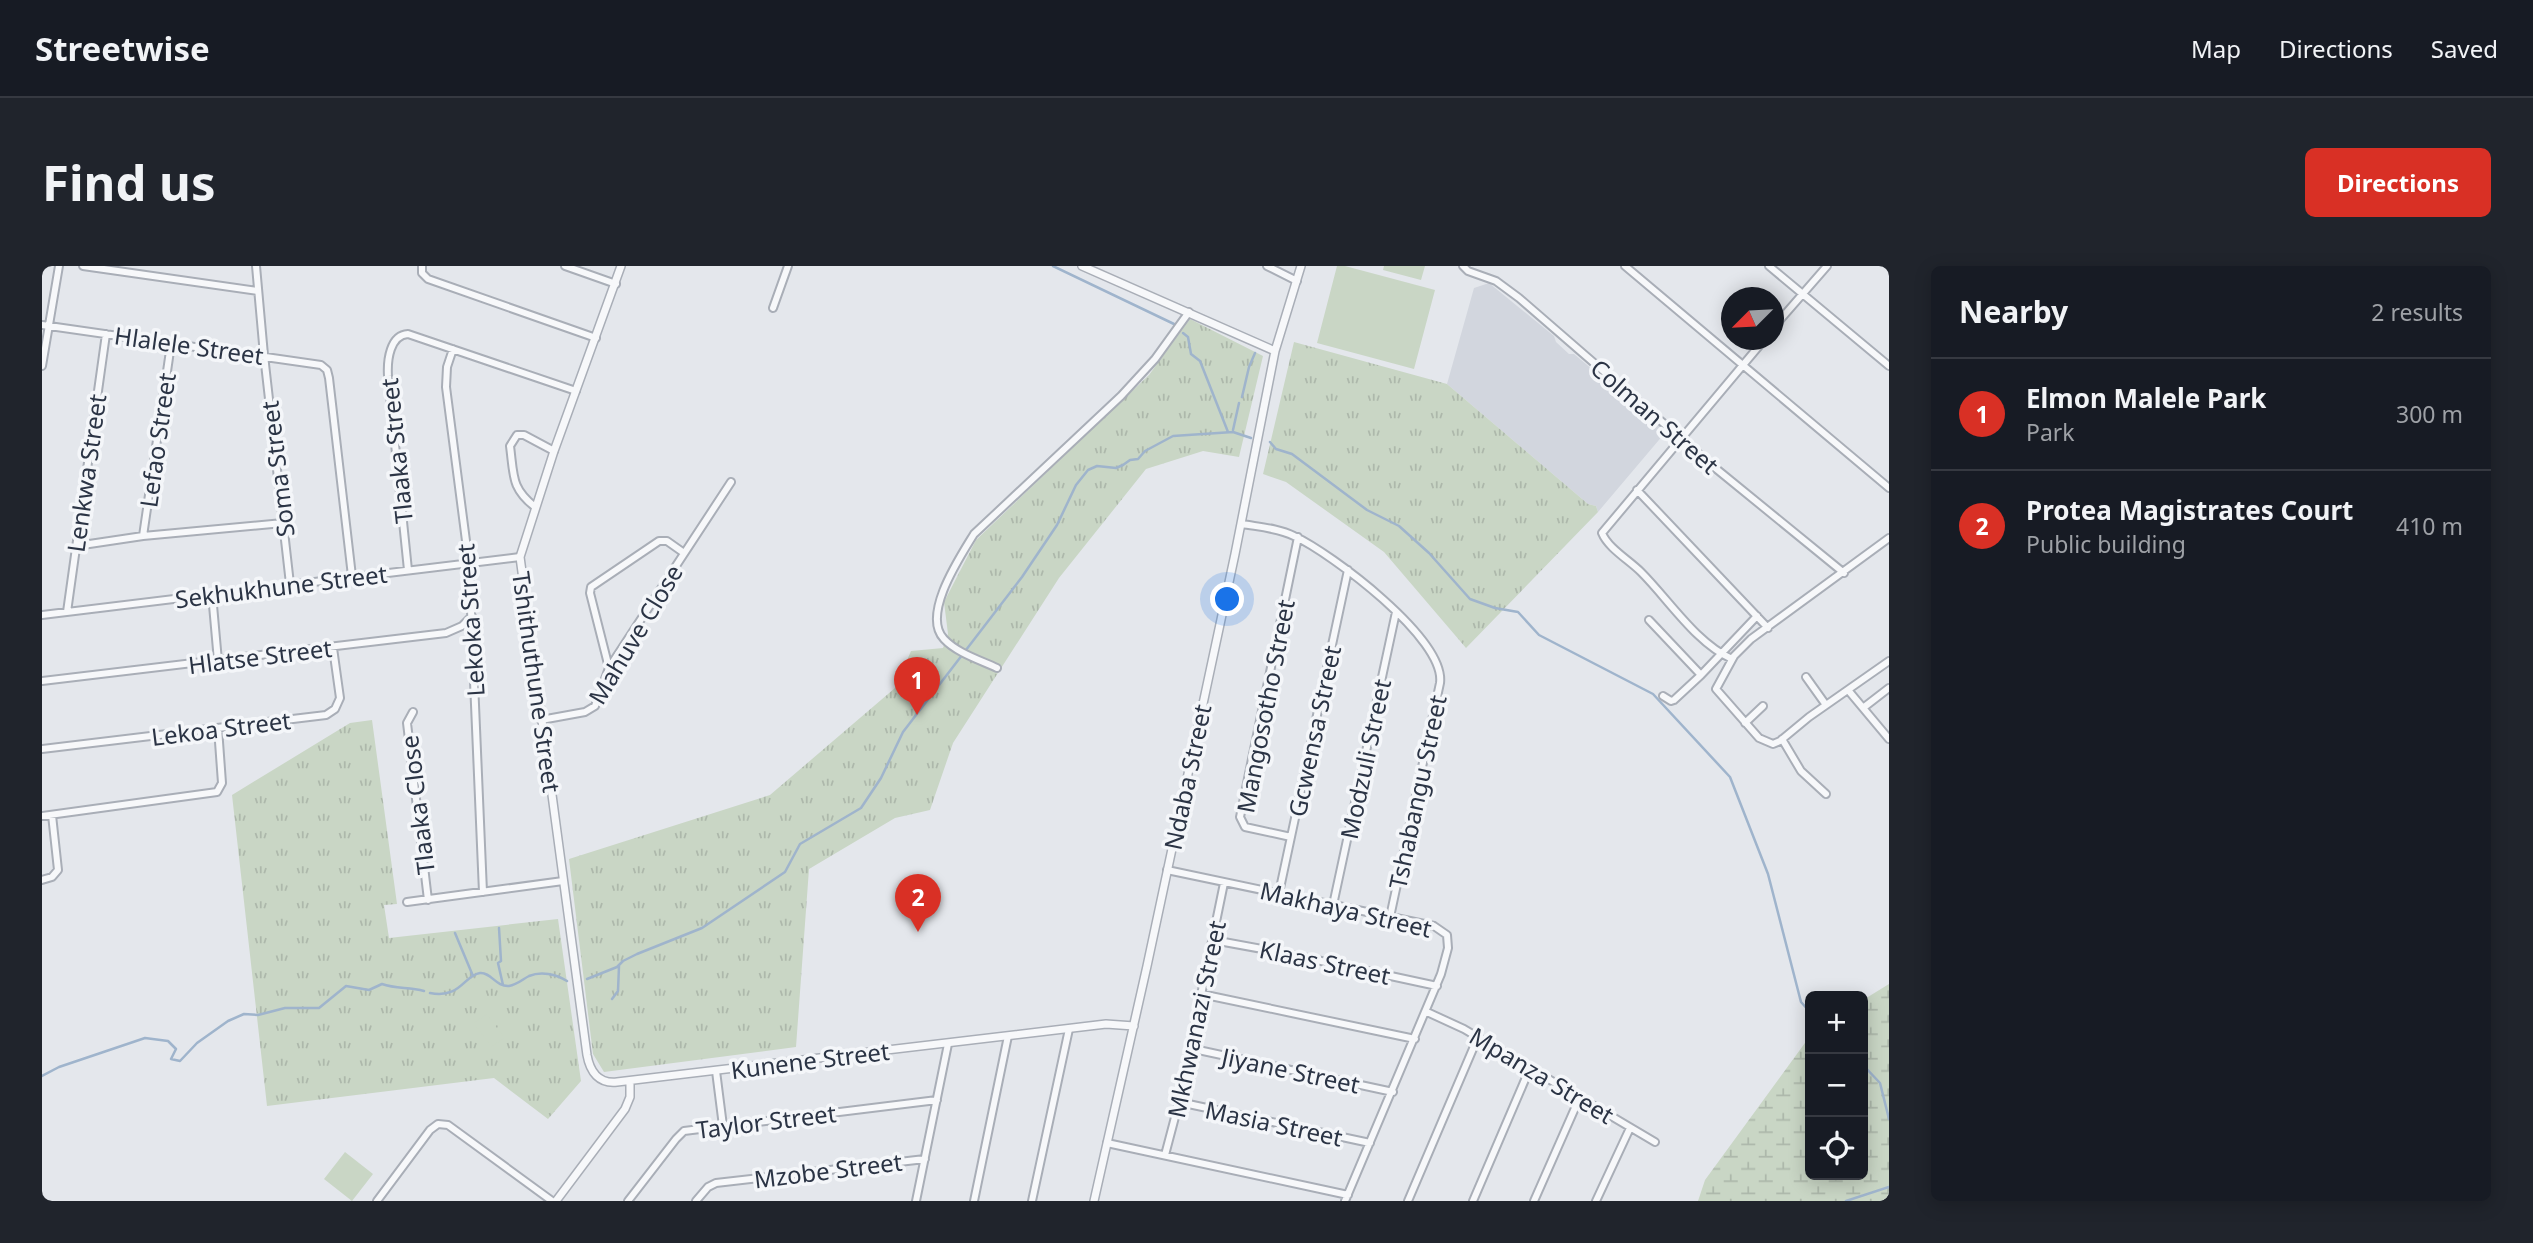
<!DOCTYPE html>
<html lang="en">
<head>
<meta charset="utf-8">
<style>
	:root { --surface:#171b24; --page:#20242c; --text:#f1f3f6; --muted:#9ea1a6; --line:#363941; --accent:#d93025 }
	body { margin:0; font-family:"Noto Sans",sans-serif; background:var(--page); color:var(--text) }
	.controls { position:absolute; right:21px; bottom:21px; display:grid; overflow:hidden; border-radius:10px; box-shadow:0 4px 18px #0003 }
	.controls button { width:63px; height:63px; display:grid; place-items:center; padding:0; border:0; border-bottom:2px solid var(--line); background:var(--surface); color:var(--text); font:35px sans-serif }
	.compass { position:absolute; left:1679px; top:21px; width:63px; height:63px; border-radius:50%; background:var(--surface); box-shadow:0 4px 18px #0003; rotate:246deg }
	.you { position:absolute; left:1186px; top:334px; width:24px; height:24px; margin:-18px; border:5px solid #fff; border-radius:50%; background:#1a73e8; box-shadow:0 0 0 10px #1a73e833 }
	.badge { display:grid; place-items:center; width:46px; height:46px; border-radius:50%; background:var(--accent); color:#fff; font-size:23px; font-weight:700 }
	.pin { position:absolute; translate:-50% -58px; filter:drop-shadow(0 2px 4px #0008) }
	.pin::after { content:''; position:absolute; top:37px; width:24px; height:21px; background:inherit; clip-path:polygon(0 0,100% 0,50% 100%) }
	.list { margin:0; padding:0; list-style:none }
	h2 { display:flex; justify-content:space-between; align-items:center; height:91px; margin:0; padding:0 28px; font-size:30px }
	h2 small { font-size:23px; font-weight:400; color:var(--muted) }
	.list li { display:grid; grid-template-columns:46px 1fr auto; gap:21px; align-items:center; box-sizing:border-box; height:112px; padding:0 28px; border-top:2px solid var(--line) }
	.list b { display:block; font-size:26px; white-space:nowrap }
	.list p { margin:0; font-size:23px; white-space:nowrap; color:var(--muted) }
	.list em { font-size:23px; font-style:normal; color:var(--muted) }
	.icon { flex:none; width:38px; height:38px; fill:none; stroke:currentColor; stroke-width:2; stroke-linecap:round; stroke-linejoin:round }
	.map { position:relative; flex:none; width:1847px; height:935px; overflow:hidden; border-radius:10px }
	header { display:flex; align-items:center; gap:42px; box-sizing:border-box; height:98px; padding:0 35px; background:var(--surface); border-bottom:2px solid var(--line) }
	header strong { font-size:33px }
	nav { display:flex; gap:38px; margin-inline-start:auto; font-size:24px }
	.intro { display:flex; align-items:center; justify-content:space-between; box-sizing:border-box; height:168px; padding:0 42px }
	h1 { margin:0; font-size:49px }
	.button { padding:18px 32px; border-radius:10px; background:var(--accent); color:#fff; font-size:24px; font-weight:700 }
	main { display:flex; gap:42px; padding:0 42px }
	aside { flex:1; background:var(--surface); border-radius:10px; box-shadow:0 4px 18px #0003 }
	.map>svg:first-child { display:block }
	.built { fill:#d2d6de }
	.wetland { fill:url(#wetland-marsh) }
	.park { fill:url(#park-tufts) }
	.garden { fill:#c9d6c5 }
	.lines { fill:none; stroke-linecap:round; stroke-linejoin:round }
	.stream { stroke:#9fb4cc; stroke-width:2.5 }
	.minor-casing { stroke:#a9aeb7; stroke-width:10 }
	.tertiary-casing { stroke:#a9aeb7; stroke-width:10 }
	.minor { stroke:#f7f8fa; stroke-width:6 }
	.tertiary { stroke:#f7f8fa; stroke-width:7 }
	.labels { text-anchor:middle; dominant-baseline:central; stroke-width:7; stroke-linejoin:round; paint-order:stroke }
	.street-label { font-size:24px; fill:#2b3445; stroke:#f4f6f9 }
</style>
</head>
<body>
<header>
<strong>Streetwise</strong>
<nav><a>Map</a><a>Directions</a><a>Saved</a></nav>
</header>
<div class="intro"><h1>Find us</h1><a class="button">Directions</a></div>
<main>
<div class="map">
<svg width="1847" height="935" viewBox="0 0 1847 935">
	<defs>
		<pattern id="wetland-marsh" width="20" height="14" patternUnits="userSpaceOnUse" patternTransform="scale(1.75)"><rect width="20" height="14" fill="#c9d6c5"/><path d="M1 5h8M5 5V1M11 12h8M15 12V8" fill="none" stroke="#adb8ab"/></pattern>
		<pattern id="park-tufts" width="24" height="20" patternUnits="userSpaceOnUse" patternTransform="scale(1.75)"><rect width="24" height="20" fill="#c9d6c5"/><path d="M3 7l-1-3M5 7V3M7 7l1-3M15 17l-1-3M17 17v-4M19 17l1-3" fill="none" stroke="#adb8ab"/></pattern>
	</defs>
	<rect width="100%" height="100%" fill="#e4e7ec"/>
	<path class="built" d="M1447,17L1512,70L1514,76L1527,88H1532L1619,161L1622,168L1556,246L1554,240L1546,238L1405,118L1432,22Z"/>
	<path class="wetland" d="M1847,718V935H1656L1663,914L1768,770V909H1821V734Z"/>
	<path class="park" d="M1148,53L1221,90L1197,191L1161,185L1104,203L1017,312L911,477L888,544L853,552L767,603L754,781L562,806L551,788L527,593L728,529L853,422L869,385L901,382L906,368L902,336L934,274L1107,109Z
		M1252,76L1405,118L1546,238L1554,240L1556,246L1424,382L1342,286L1244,216L1221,208Z
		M330,454L355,638L342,639L347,672L516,653L539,815L506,853L452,812L225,840L190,529L308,457Z"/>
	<path class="garden" d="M1295,0H1303L1393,24L1372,103L1275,77Z
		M1342,0H1383L1379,14L1341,4Z
		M445,748L462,772L449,781L432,757Z
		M303,886L331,908L310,935L282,913Z"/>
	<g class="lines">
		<path class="stream" d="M1011,0L1132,58
			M1141,67L1146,71L1149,88L1158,95L1186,166
			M1200,131L1207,101L1213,87
			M1191,164L1197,137
			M1228,176L1234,183L1250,188L1325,244L1357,260L1387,287L1428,333L1453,342L1476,346L1497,369L1611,428L1688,511L1726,608L1759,736L1768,746
			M457,662L459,695L456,697L461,719
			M413,667L431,710
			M545,713L575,701L581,695L595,688L660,662L743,606L758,578L819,542L839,512L861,466L980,311L1015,259L1034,219L1046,204L1055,200L1074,202L1081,199L1088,194L1096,193L1103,185L1131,170L1191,166L1209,172
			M388,727C419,733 422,709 438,707C449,706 454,721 467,720C475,719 481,713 487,710C499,705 514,708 525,715
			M570,733L576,725L577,700
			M1821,799L1838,817L1847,853
			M0,810L17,801L103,772L126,775L134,783L129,793L138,795L155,777L186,755L202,748L216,749L243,742H277L304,720L327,724L340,718C354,723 366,721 382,725
			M1804,935L1847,921"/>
		<g class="minor-casing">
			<path id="minor" d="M41,0L216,25
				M214,0L222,89L248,318
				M380,0V7L386,13L554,72
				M523,0L574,18
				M1225,0L1255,15
				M1421,0L1426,5L1454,15L1477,32L1672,201L1802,307
				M1583,0L1847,222
				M1727,0L1847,100
				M731,42L746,0
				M0,59L279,99L285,104L287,112L310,310
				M1731,62L1785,0
				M411,83L405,101L404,121L427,298L441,626
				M0,100L17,0
				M1595,224L1726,362
				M493,241C469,222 472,210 468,180L475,169H482L512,185
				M1200,258C1217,261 1236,262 1252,270C1289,287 1404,373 1398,417L1348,651
				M101,270L129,78
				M1847,272L1709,373L1692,390L1674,423L1717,472L1731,478L1738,475L1767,451L1847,395
				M34,280L101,270L241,257
				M366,304L346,110C345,94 348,69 366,68L534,125
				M170,328L176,395
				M25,346L64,68
				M0,349L478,291
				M1607,354L1659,409L1715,350
				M1690,393C1654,377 1627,334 1599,306C1587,294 1566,282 1560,267L1722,74
				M567,402L548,327L549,321L617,275H625L642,287
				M955,402C938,394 915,387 902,373C879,349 918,291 932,268L1079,130L1113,93L1147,46
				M1764,411L1784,439
				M0,415L404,367L420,360L430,350
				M1806,424L1847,473
				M1621,430L1629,435L1632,434L1659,409
				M1821,442L1847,422
				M371,446L365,457L386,634
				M499,454L543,446L553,440L567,402L689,216
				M1703,457L1721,440
				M1740,473L1759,505L1784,528
				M0,483L284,449L293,443L298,432L291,382
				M0,550L175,526L180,517L176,462
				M1249,571L1203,561L1198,551L1256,271
				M1125,604L1392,660L1405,669L1406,682L1399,708L1303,935
				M0,614L10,611L16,604L10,549
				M1237,627L1306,304
				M365,636L521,615
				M1291,639L1354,346
				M1171,674L1242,687L1395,720
				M1159,728L1373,773
				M1385,746L1422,763L1613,876
				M1147,782L1351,826
				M674,805L681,860
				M1137,836L1328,877
				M1065,877L1306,929
				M1123,889L1137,836L1182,617
				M335,935L388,864L396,858L406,859L510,935
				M586,935L634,873L642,865L895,834
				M654,935L666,921L674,917L883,893
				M874,935L906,778
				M932,935L966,770
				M990,935L1027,763
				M1366,935L1436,771
				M1431,935L1488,802
				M1492,935L1537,833
				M1554,935L1588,862"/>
		</g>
		<g class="tertiary-casing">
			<path id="tertiary" d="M579,0L512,185L478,291L545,789C548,806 557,818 575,816L1064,758L1092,760
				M1040,0L1233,85
				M514,935L583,843L588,831V815
				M1052,935L1105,700L1193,288L1233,85L1259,0"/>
		</g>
		<use href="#minor" class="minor"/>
		<use href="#tertiary" class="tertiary"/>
	</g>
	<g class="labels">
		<g class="street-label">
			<text transform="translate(147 79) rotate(8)">Hlalele Street</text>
			<text transform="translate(1613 150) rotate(41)">Colman Street</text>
			<text transform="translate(115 174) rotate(-82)">Lefao Street</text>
			<text transform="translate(354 185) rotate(-96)">Tlaaka Street</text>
			<text transform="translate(235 203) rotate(-97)">Soma Street</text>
			<text transform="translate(44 207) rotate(-82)">Lenkwa Street</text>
			<text transform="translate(239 320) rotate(-7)">Sekhukhune Street</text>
			<text transform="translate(428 354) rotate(-94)">Lekoka Street</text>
			<text transform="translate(593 368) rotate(-59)">Mahuve Close</text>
			<text transform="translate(218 390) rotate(-7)">Hlatse Street</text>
			<text transform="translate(495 416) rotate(82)">Tshithuthune Street</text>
			<text transform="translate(1223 440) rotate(-79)">Mangosotho Street</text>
			<text transform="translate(179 462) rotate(-7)">Lekoa Street</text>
			<text transform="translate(1272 465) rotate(-78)">Gcwensa Street</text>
			<text transform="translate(1323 493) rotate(-78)">Modzuli Street</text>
			<text transform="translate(1145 511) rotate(-78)">Ndaba Street</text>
			<text transform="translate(1375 526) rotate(-78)">Tshabangu Street</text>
			<text transform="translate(375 539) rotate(-97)">Tlaaka Close</text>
			<text transform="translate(1304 643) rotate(13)">Makhaya Street</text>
			<text transform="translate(1283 696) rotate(12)">Klaas Street</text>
			<text transform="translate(1154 753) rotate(-78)">Mkhwanazi Street</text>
			<text transform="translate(768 794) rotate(-7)">Kunene Street</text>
			<text transform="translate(1249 804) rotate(12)">Jiyane Street</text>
			<text transform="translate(1500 809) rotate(31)">Mpanza Street</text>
			<text transform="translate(724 855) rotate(-7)">Taylor Street</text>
			<text transform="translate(1232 857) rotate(12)">Masia Street</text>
			<text transform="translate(786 904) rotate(-7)">Mzobe Street</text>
		</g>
	</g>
</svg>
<div class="controls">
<button>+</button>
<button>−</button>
<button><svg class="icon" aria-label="locate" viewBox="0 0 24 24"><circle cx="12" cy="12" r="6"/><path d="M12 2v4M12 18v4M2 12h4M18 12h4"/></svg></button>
</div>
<svg class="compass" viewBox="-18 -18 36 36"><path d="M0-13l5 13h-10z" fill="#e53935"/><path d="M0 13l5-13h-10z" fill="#9ea1a6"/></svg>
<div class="you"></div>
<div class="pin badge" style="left:875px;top:449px">1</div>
<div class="pin badge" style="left:876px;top:666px">2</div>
</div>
<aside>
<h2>Nearby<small>2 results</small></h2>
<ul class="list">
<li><span class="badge">1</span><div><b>Elmon Malele Park</b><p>Park</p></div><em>300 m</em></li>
<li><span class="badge">2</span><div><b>Protea Magistrates Court</b><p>Public building</p></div><em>410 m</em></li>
</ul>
</aside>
</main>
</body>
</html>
